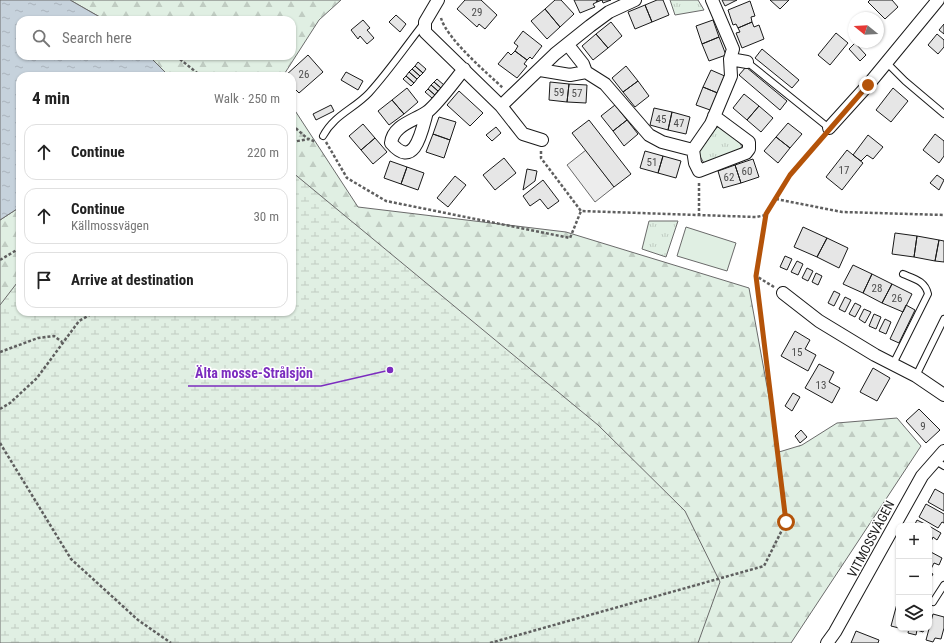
<!DOCTYPE html>
<html lang="en">
<head>
<meta charset="utf-8">
<style>
	:root { --surface:#fff; --page:#f6f6f6; --text:#222; --muted:#767676; --line:#e0e0e0 }
	body { margin:0; font-family:"Roboto Condensed",sans-serif; background:var(--page); color:var(--text) }
	.controls { position:absolute; right:12px; bottom:12px; display:grid; overflow:hidden; border-radius:8px; box-shadow:0 1px 3px #0004 }
	.controls button { width:36px; height:36px; display:grid; place-items:center; padding:0; border:0; border-bottom:1px solid var(--line); background:var(--surface); color:var(--text); font:20px sans-serif }
	.compass { position:absolute; left:848px; top:12px; width:36px; height:36px; border-radius:50%; background:var(--surface); box-shadow:0 1px 3px #0004; rotate:288deg }
	.stop { position:absolute; width:12px; height:12px; margin:-9px; border:3px solid #b45309; border-radius:50%; background:#fff }
	.stop.end { background:#b45309; border-color:#fff; box-shadow:0 1px 4px #0008 }
	.list { margin:0; padding:0; list-style:none }
	h2 { display:flex; justify-content:space-between; align-items:center; height:52px; margin:0; padding:0 16px; font-size:17px }
	h2 small { font-size:13px; font-weight:400; color:var(--muted) }
	.list li { display:grid; grid-template-columns:26px 1fr auto; gap:12px; align-items:center; box-sizing:border-box; height:56px; margin:0 8px 8px; padding:0 8px; border:1px solid var(--line); border-radius:12px }
	.list b { display:block; font-size:15px; white-space:nowrap }
	.list p { margin:0; font-size:13px; white-space:nowrap; color:var(--muted) }
	.list em { font-size:13px; font-style:normal; color:var(--muted) }
	.icon { flex:none; width:22px; height:22px; fill:none; stroke:currentColor; stroke-width:2; stroke-linecap:round; stroke-linejoin:round }
	.map { position:relative; flex:none; width:944px; height:643px; overflow:hidden }
	.search { position:absolute; background:var(--surface); box-shadow:0 1px 3px #0004; left:16px; top:16px; width:280px; height:44px; display:flex; align-items:center; gap:10px; box-sizing:border-box; padding:0 14px; border-radius:12px; color:var(--muted); font-size:15px }
	.panel { position:absolute; background:var(--surface); box-shadow:0 1px 3px #0004; left:16px; top:72px; width:280px; height:244px; border-radius:12px }
	.map>svg:first-child { display:block }
	.grass { fill:url(#grass-tufts); stroke:#6a6a6a }
	.forest { fill:url(#forest-firs); stroke:#6a6a6a }
	.wetland { fill:url(#wetland-marsh); stroke:#6a6a6a }
	.pitch { fill:#e0efe3; stroke:#6a6a6a }
	.parking { fill:#ededed; stroke:#6a6a6a }
	.water { fill:url(#water-ripples); stroke:#6a6a6a }
	.building { fill:#e6e6e6; stroke:#1a1a1a }
	.lines { fill:none; stroke-linecap:round; stroke-linejoin:round }
	.service-casing { stroke:#1a1a1a; stroke-width:8 }
	.minor-casing { stroke:#1a1a1a; stroke-width:14 }
	.path { stroke:#5f5f5f; stroke-width:2.5; stroke-dasharray:3 2; stroke-linecap:butt }
	.service { stroke:#fff; stroke-width:6 }
	.minor { stroke:#fff; stroke-width:12 }
	.route { stroke:#b45309; stroke-width:5 }
	.labels { text-anchor:middle; dominant-baseline:central; stroke-width:3; stroke-linejoin:round; paint-order:stroke }
	.number-label { font-size:11px; fill:#4d4d4d }
	.street-label { font-size:13px; fill:#1a1a1a; stroke:#fff }
	.leader { fill:none; stroke:#7b2cbf; stroke-width:1.5 }
	.callout-dot { fill:#7b2cbf; stroke:#fff; stroke-width:1.5 }
	.callout-label { font-size:14px; text-anchor:middle; font-weight:bold; fill:#7b2cbf; stroke:#fff; stroke-width:3; stroke-linejoin:round; paint-order:stroke }
</style>
</head>
<body>
<div class="map">
<svg width="944" height="643" viewBox="0 0 944 643">
	<defs>
		<pattern id="grass-tufts" width="24" height="20" patternUnits="userSpaceOnUse"><rect width="24" height="20" fill="#e0efe3"/><path d="M3 7l-1-3M5 7V3M7 7l1-3M15 17l-1-3M17 17v-4M19 17l1-3" fill="none" stroke="#c0ccc2"/></pattern>
		<pattern id="forest-firs" width="22" height="20" patternUnits="userSpaceOnUse"><rect width="22" height="20" fill="#e0efe3"/><path d="M5 1l3.5 6h-7zM16 11l3.5 6h-7z" fill="#c0ccc2"/></pattern>
		<pattern id="wetland-marsh" width="20" height="14" patternUnits="userSpaceOnUse"><rect width="20" height="14" fill="#e0efe3"/><path d="M1 5h8M5 5V1M11 12h8M15 12V8" fill="none" stroke="#c0ccc2"/></pattern>
		<pattern id="water-ripples" width="26" height="14" patternUnits="userSpaceOnUse"><rect width="26" height="14" fill="#c6d2dc"/><path d="M2 4q2-2 4 0t4 0M15 11q2-2 4 0t4 0" fill="none" stroke="#aab4bc"/></pattern>
	</defs>
	<rect width="100%" height="100%" fill="#fff"/>
	<path class="grass" d="M670,0H698L704,10L675,15Z
		M717,127C726,127 739,139 742,147L737,151L704,163L698,153Z
		M649,221H678L666,257L642,249Z"/>
	<path class="forest" d="M70,0H341L319,20L283,76H169L149,56H292V20H105Z
		M292,106L358,207L566,232L749,288L779,452L802,445L837,423L897,418L921,446L791,643H0V220L20,207V312H292Z"/>
	<path class="wetland" d="M292,172L598,425L685,511L720,582L698,643H0V305L20,279V312H292Z"/>
	<path class="pitch" d="M686,227L736,243L727,271L677,256Z"/>
	<path class="parking" d="M586,150L614,187L595,202L567,165Z"/>
	<path class="water" d="M0,0H70L105,20H20V56H149L169,76H20V207L0,220Z"/>
	<path class="building" d="M465,0H481L497,15L485,29L479,24L477,27L457,9Z
		M555,0H561L574,14L560,27L545,9Z
		M574,0H597V2L593,4L595,7L580,13Z
		M597,0H611L603,3L602,0L597,2Z
		M657,0H663L669,15L652,22L645,5Z
		M722,0H737L725,6Z
		M770,0H789L780,9Z
		M870,0H892L898,7L885,19L868,2Z
		M750,1L755,16L751,17L752,22L738,28L736,24L733,25L728,10Z
		M645,5L652,22L635,29L628,12Z
		M545,9L560,27L547,39L531,21Z
		M396,15L406,24L400,32L389,22Z
		M363,20L370,28L367,30L374,38L367,44L360,36L358,39L351,30Z
		M713,20L719,37L702,44L696,26Z
		M611,22L622,36L608,48L596,34Z
		M752,22L754,27L759,25L764,39L742,48L736,33L740,32L738,28Z
		M944,24V34L939,30Z
		M523,31L542,46L532,59L530,57L527,60L515,51L518,46L514,43Z
		M836,33L848,43L830,65L818,55Z
		M596,34L608,48L593,60L582,46Z
		M937,34L944,40V47L938,54L928,45Z
		M719,37L726,55L709,61L702,44Z
		M855,43L866,55L860,61L849,49Z
		M762,49L799,80L792,88L755,58Z
		M515,51L527,60L524,64L527,66L517,78L498,64L508,52L511,55Z
		M308,55L323,72L299,93L292,86V76H285Z
		M418,62L426,69L423,73L415,66Z
		M415,66L423,73L420,76L412,69Z
		M626,66L638,81L623,92L612,78Z
		M746,67L787,101L780,110L739,75Z
		M412,69L420,76L417,79L409,72Z
		M711,70L727,77L720,94L703,87Z
		M346,72L363,81L358,90L341,80Z
		M409,72L417,79L414,83L406,76Z
		M406,76L414,83L411,86L403,79Z
		M437,79L444,85L441,88L434,82Z
		M638,81L649,96L635,107L623,92Z
		M434,82L441,88L438,91L431,85Z
		M550,82L569,84L567,102L549,100Z
		M569,84L587,85L586,103L567,102Z
		M431,85L438,91L435,95L428,89Z
		M703,87L720,94L713,111L696,105Z
		M407,88L418,102L404,114L392,100Z
		M893,88L908,101L891,122L876,110Z
		M428,89L435,95L432,98L425,92Z
		M459,91L483,113L470,126L447,105Z
		M744,94L759,106L747,120L733,108Z
		M392,100L404,114L389,125L378,111Z
		M331,105L334,111L316,120L313,114Z
		M615,105L627,120L613,131L601,116Z
		M759,106L773,118L761,132L747,120Z
		M654,108L672,112L668,130L650,125Z
		M672,112L690,117L686,134L668,130Z
		M439,117L456,122L450,140L433,134Z
		M589,120L631,174L614,187L572,133Z
		M627,120L638,134L624,146L613,131Z
		M788,123L802,134L790,148L776,137Z
		M363,124L375,138L361,150L349,136Z
		M496,127L501,133L492,141L486,135Z
		M433,134L450,140L444,158L426,152Z
		M935,134L944,141V156L939,163L923,150Z
		M868,135L883,147L873,159L867,155L861,161L853,155Z
		M776,137L790,148L778,163L764,151Z
		M375,138L387,152L373,164L361,150Z
		M847,150L863,163L842,190L826,177Z
		M645,151L663,156L658,173L640,168Z
		M663,156L681,161L676,178L658,173Z
		M504,158L516,173L495,190L483,175Z
		M753,159L759,177L741,183L735,165Z
		M390,161L407,167L401,184L384,178Z
		M735,165L741,183L723,188L718,171Z
		M407,167L424,173L418,190L401,184Z
		M527,169L537,171L535,181L523,190Z
		M937,175L944,180L939,190L930,183Z
		M455,176L466,185L448,207L437,198Z
		M543,180L559,201L548,209L540,199L530,206L523,196Z
		M803,227L827,238L817,257L794,247Z
		M895,233L917,236L914,257L892,254Z
		M917,236L939,240L935,261L914,257Z
		M827,238L848,248L839,268L817,257Z
		M939,240L944,241V262L935,261Z
		M785,256L792,259L787,270L780,267Z
		M797,261L803,264L798,275L791,272Z
		M853,265L872,274L863,293L843,284Z
		M807,268L813,271L808,281L802,278Z
		M816,273L822,276L818,285L812,282Z
		M872,274L892,284L882,303L863,293Z
		M892,284L912,294L903,312L882,303Z
		M834,291L840,294L834,306L828,303Z
		M845,297L851,300L845,312L839,309Z
		M855,303L861,306L855,317L849,314Z
		M906,305L915,310L899,343L890,339Z
		M864,309L871,312L865,323L859,319Z
		M874,314L881,317L876,329L869,326Z
		M885,319L891,322L886,334L879,331Z
		M795,331L810,340L805,349L816,355L808,371L781,356Z
		M819,364L834,372L829,382L840,388L832,403L805,388Z
		M873,368L890,378L877,401L860,392Z
		M793,393L800,397L792,411L785,406Z
		M919,409L940,430L926,443L906,421Z
		M801,430L807,437L800,443L795,436Z
		M935,489L944,494V511L928,502Z
		M926,504L944,514V523L942,522L938,528L919,517Z
		M917,520L929,526H914Z
		M929,526L941,533L937,540L933,537L930,544Z
		M929,551L942,558L939,565L934,563L931,569L929,568Z
		M929,572L933,574L929,581Z
		M898,600H899V628L891,626Z
		M933,614L944,617V628L941,639L935,638L933,642L926,640Z
		M909,628H925L923,632L917,630L916,635L908,633Z
		M856,631L879,640L878,643H851Z"/>
	<g class="lines">
		<g class="service-casing">
			<path id="service" d="M747,62L829,128
				M887,63L905,81L944,114
				M323,136C334,115 354,109 369,93C389,71 406,46 424,23
				M893,364L928,294C925,281 915,279 903,274
				M916,376L944,319
				M934,460L944,466
				M933,602L944,585"/>
		</g>
		<g class="minor-casing">
			<path id="minor" d="M438,0L425,22V32L501,106L523,134L542,140
				M712,0L733,49L730,59L731,76L711,124L693,150L695,163L699,171L746,153L749,149V142L714,116
				M730,59L747,62
				M540,70L570,75L586,72L583,64L568,45
				M586,72L605,84L649,135L662,142L693,150
				M501,106L555,54L590,26L609,12L635,0
				M427,112C422,130 415,171 391,143C393,125 414,121 427,112C437,105 455,80 464,69
				M829,128L868,85L938,0
				M783,293L819,321L875,355L916,376L944,395
				M827,643L835,632L922,476L944,451"/>
		</g>
		<path class="path" d="M441,18C447,39 487,73 503,88
			M176,56L201,76
			M292,125L308,139
			M292,142L309,139L316,142
			M326,142L347,178L386,201L570,238L581,211
			M541,151V158L581,211L756,217L766,215
			M776,199L842,212L944,215
			M699,216V183
			M0,260L20,248
			M774,287L756,276L766,215L790,175L822,137
			M0,352L38,338L54,336L62,342
			M0,409L10,403L37,378L79,321L95,312
			M0,443L71,559L138,620L171,643
			M490,643L764,566L786,522L756,276"/>
		<use href="#service" class="service"/>
		<use href="#minor" class="minor"/>
	</g>
	<g class="lines">
		<path class="route" d="M786,522L756,276L766,214L790,175L868,85"/>
	</g>
	<g class="labels">
		<g class="number-label">
			<text x="477" y="12">29</text>
			<text x="304" y="74">26</text>
			<text x="559" y="92">59</text>
			<text x="577" y="93">57</text>
			<text x="661" y="119">45</text>
			<text x="679" y="123">47</text>
			<text x="652" y="162">51</text>
			<text x="844" y="170">17</text>
			<text x="747" y="171">60</text>
			<text x="729" y="177">62</text>
			<text x="877" y="288">28</text>
			<text x="897" y="298">26</text>
			<text x="797" y="352">15</text>
			<text x="821" y="385">13</text>
			<text x="923" y="426">9</text>
		</g>
		<g class="street-label">
			<text transform="translate(871 539) rotate(-62)">VITMOSSVÄGEN</text>
		</g>
	</g>
	<path class="leader" d="M390 370L321 386H188"/>
	<circle class="callout-dot" cx="390" cy="370" r="4"/>
	<g class="callout-label">
		<text x="254" y="378">Älta mosse-Strålsjön</text>
	</g>
</svg>
<div class="controls">
<button>+</button>
<button>−</button>
<button><svg class="icon" aria-label="layers" viewBox="0 0 24 24"><path d="M12 4l9 5-9 5-9-5zM3 14l9 5 9-5"/></svg></button>
</div>
<svg class="compass" viewBox="-18 -18 36 36"><path d="M0-13l5 13h-10z" fill="#e53935"/><path d="M0 13l5-13h-10z" fill="#767676"/></svg>
<div class="stop" style="left:786px;top:522px"></div>
<div class="stop end" style="left:868px;top:85px"></div>
<div class="search"><svg class="icon" aria-label="search" viewBox="0 0 24 24"><circle cx="10" cy="10" r="6"/><path d="M15 15l6 6"/></svg>Search here</div>
<section class="panel">
<h2>4 min<small>Walk · 250 m</small></h2>
<ul class="list">
<li><svg class="icon" aria-label="ahead" viewBox="0 0 24 24"><path d="M12 20V5M6 11l6-6 6 6"/></svg><div><b>Continue</b></div><em>220 m</em></li>
<li><svg class="icon" aria-label="ahead" viewBox="0 0 24 24"><path d="M12 20V5M6 11l6-6 6 6"/></svg><div><b>Continue</b><p>Källmossvägen</p></div><em>30 m</em></li>
<li><svg class="icon" aria-label="arrive" viewBox="0 0 24 24"><path d="M6 21V4h12l-3 4 3 4H6"/></svg><div><b>Arrive at destination</b></div></li>
</ul>
</section>
</div>
</body>
</html>
